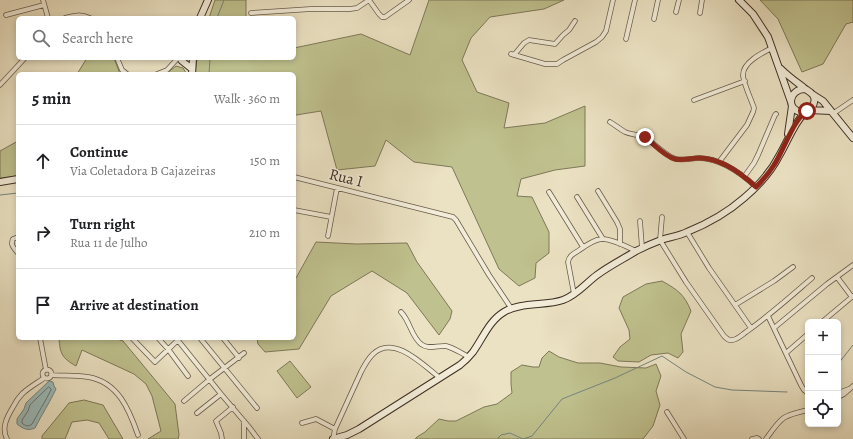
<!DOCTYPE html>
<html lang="en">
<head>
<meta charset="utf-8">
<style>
	:root { --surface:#fff; --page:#f6f6f6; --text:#202124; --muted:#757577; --line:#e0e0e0 }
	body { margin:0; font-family:Alegreya,serif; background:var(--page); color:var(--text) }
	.controls { position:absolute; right:12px; bottom:12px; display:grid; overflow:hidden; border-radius:6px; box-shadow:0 2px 6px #0003 }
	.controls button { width:36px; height:36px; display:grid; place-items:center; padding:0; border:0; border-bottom:1px solid var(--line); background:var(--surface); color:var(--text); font:20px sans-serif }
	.stop { position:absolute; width:12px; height:12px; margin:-9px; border:3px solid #8f2418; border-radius:50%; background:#fff }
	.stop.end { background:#8f2418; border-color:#fff; box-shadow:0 1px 4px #0008 }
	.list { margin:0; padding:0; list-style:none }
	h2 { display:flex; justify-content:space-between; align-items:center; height:52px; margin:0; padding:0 16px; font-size:17px }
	h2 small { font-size:13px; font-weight:400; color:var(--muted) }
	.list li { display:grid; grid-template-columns:26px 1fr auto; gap:12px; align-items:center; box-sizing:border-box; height:72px; padding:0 16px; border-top:1px solid var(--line) }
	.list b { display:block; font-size:15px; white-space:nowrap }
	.list p { margin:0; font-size:13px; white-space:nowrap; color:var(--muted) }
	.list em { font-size:13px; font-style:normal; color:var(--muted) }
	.icon { flex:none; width:22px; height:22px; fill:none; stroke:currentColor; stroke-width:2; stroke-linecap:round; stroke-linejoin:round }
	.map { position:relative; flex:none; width:853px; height:439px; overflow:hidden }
	.search { position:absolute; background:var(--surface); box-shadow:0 2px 6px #0003; left:16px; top:16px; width:280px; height:44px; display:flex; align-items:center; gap:10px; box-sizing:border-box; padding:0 14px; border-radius:6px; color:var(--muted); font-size:15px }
	.panel { position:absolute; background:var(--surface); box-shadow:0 2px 6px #0003; left:16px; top:72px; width:280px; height:268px; border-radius:6px }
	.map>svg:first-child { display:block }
	.green { fill:#bfc18e; stroke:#7e7859 }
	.water { fill:#9bbcbc; stroke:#76847f }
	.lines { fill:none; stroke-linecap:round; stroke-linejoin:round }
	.shore { stroke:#6c7670; stroke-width:1 }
	.stream { stroke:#76847f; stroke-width:1 }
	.minor-casing { stroke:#695c4c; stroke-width:5.5 }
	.secondary-casing { stroke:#3e2f24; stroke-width:8 }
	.minor { stroke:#f2ecd8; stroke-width:4 }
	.secondary { stroke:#f2ecd8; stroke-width:6 }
	.route { stroke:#8f2418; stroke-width:5 }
	.labels { text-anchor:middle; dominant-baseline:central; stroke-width:3; stroke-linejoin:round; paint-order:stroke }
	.street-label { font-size:16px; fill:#3e2f24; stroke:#f2ecd8 }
</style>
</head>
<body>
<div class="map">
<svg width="853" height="439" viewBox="0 0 853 439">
	<rect width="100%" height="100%" fill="#ebe2c3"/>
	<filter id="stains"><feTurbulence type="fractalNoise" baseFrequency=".005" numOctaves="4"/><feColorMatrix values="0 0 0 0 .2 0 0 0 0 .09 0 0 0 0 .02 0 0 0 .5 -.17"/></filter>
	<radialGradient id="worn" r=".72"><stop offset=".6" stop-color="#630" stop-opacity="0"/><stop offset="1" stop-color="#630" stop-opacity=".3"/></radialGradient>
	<path class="green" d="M215,0H246V18H209Z
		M429,0H564L544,9L490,17L471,38L462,60L477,92L509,103L504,128L545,123L585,106V166L555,170L521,179L517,196L532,197L549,232V253L536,263L535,278L519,286L499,269L452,167L414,162L386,140L375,166L337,170L321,111L296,115L294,118V74H195L197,58H294V48L361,34L410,55Z
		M760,0H853V22L846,24L823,64L802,72L778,19Z
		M87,58H114L120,74H77Z
		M176,66L183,68L186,73V74H166Z
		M18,141V176L0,178V151Z
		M316,242L356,244L407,243L417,262L452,311L450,319L439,335L407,293L372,271L331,296L299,349L265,352L258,344L257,338H294V278H296Z
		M662,281C678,290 684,294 691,311L681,334L683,352L678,358L668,353L651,355L639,362L618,361L613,357L620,347L630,339L629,330L619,308L623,297L646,284Z
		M59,338H114L123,341L175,404L179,435L178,439H148L161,431L152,396L146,384L134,374L82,350L76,366C62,358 60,354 59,338Z
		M549,351L559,357L578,363H600L621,367L646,368L656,364L661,376L656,391L660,405L653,426L643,439H415L417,437L425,432L439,419L448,421H456L484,407L497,404L512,393L511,384V372L522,365L533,367H539L542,358Z
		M290,361L311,387L297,398L277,371Z
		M84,400L103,405L123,439H109L99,423L87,420L72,422L65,439H42V436L69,403Z"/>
	<path class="water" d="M50,381L53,382L54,386L56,389C50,402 42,414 35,428C28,431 23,429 17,424V419L24,409L26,403L48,382Z"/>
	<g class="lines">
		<path class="shore" d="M49,387L51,389V390C45,402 38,413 32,424C29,427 25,426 22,423V420L28,411L30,405Z"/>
		<path class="stream" d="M217,18L224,0
			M209,74L210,58
			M0,195L18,193
			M838,364L853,345
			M497,439L501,435L510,433L523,439L532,436L562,399L615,378L662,356L686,372L715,387L732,390L787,392"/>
		<g class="minor-casing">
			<path id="minor" d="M43,0L48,18
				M369,0L379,14L382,17H385L409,0
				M676,12L679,0
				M251,13L311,9H350L357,8L369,0
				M700,13L702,0
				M6,15L44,5
				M65,18C75,15 81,14 90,18
				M654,19L658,0
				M626,39L635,0
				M511,54L545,64H557L563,60L596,42L602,37L606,31L613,0
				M514,55L524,43L529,40L555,44L563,35L569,30L575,21
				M117,58L122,70L127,74
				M157,74L167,70L178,58
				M0,85L25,58
				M694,100L745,81
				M834,113L853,100
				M610,122C615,125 620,129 625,132C632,135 639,134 646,138C655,144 663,153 673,158C681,162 691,158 700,158C722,159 741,173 756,187
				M719,162L747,125L753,112L754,108C751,99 743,82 743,75C743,62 762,53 772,48
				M294,177L453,217L456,220L489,275L511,308
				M744,177L754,163L758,155L775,115L776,114
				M598,191L617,222L620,229V244
				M549,192L583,247
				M577,197L603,239
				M294,210L331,217
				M662,217L660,240L686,282L724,336C727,339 729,341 732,340C737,340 742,335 746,332C769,316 790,297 812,278
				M640,221L642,248
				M687,232L709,268L751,328
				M328,236L337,188
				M18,237L13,239C10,245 14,248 18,253
				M837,277L852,297
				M574,294L568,262C569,256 573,254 578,251C585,246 593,240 601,239C609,238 628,247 636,251
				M735,305L774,281L793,267
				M401,312C410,321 411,336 421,344C428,350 438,345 446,346C454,348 461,353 469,357
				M768,316L801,385L804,390L808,393
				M822,322L853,296
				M774,328L827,284L853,265
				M40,338L46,370
				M132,338L155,362L178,340
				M158,338L168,349L188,376
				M176,338L221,394L249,427L258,439
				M200,338L257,408
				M223,338L239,358
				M786,353L808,334
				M42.5 374a4.5 4.5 0 1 1 9 0a4.5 4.5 0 1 1-9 0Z
				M51,375C63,376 76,375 88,377C118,382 129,409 138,435
				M838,393L849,389
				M838,397L844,394L853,386
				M184,401L210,379L244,353
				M667,412L684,439
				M197,413L221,394
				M244,421V439
				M302,423L316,419L335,429
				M7,439C1,428 7,417 13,407C15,403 18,398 22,394C28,388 37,383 44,378
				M222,439L221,433L216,421L233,407
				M333,439L335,429L361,372C364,366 368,359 373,354C394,334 423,365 440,378
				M752,439L757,438L759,439
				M766,439C782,417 781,416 808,410"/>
		</g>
		<g class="secondary-casing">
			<path id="secondary" d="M739,0L753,14L768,37L791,102
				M200,18L208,0
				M180,58L182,61L192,69
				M781,69C788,76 795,81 803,87C806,90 810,91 813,95C815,98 815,103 812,107C810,110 806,113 802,112C786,111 788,89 805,89
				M192,74L193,58
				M812,94L823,101L853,138
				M809,110L831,111
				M788,134L792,106
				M0,182L18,179
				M333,439L347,435L359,429L460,365C465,361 469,357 473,352C483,338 489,321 504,312C520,302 546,306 563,300C577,295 586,283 597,275C609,266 623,259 636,251C644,247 653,243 661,240C670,237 679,236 687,232C707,224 728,212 744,198C758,186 771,172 779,156C788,141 793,125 805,112"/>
		</g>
		<use href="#minor" class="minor"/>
		<use href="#secondary" class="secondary"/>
	</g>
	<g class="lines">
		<path class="route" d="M645,137C654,144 664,156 675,159C683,161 691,158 699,158C721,158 741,173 756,187C763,180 769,173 774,165C783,152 794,118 807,111"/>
	</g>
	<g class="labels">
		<g class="street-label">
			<text transform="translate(346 178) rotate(14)">Rua I</text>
		</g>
	</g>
	<rect width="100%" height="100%" filter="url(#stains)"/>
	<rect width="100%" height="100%" fill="url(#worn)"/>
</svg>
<div class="controls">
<button>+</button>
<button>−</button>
<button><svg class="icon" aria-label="locate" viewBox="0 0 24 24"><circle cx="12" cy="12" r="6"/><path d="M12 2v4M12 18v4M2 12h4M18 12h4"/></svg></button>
</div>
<div class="stop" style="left:807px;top:111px"></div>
<div class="stop end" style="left:645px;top:137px"></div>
<div class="search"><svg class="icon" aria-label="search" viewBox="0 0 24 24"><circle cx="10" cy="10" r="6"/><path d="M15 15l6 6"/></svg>Search here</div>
<section class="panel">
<h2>5 min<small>Walk · 360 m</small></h2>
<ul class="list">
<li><svg class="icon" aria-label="ahead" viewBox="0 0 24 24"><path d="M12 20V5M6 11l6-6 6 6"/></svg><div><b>Continue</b><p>Via Coletadora B Cajazeiras</p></div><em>150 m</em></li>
<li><svg class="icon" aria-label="right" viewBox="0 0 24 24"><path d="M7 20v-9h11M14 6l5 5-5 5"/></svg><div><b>Turn right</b><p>Rua 11 de Julho</p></div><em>210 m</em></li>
<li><svg class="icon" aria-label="arrive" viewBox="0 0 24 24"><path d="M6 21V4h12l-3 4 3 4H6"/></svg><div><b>Arrive at destination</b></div></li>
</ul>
</section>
</div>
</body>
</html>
